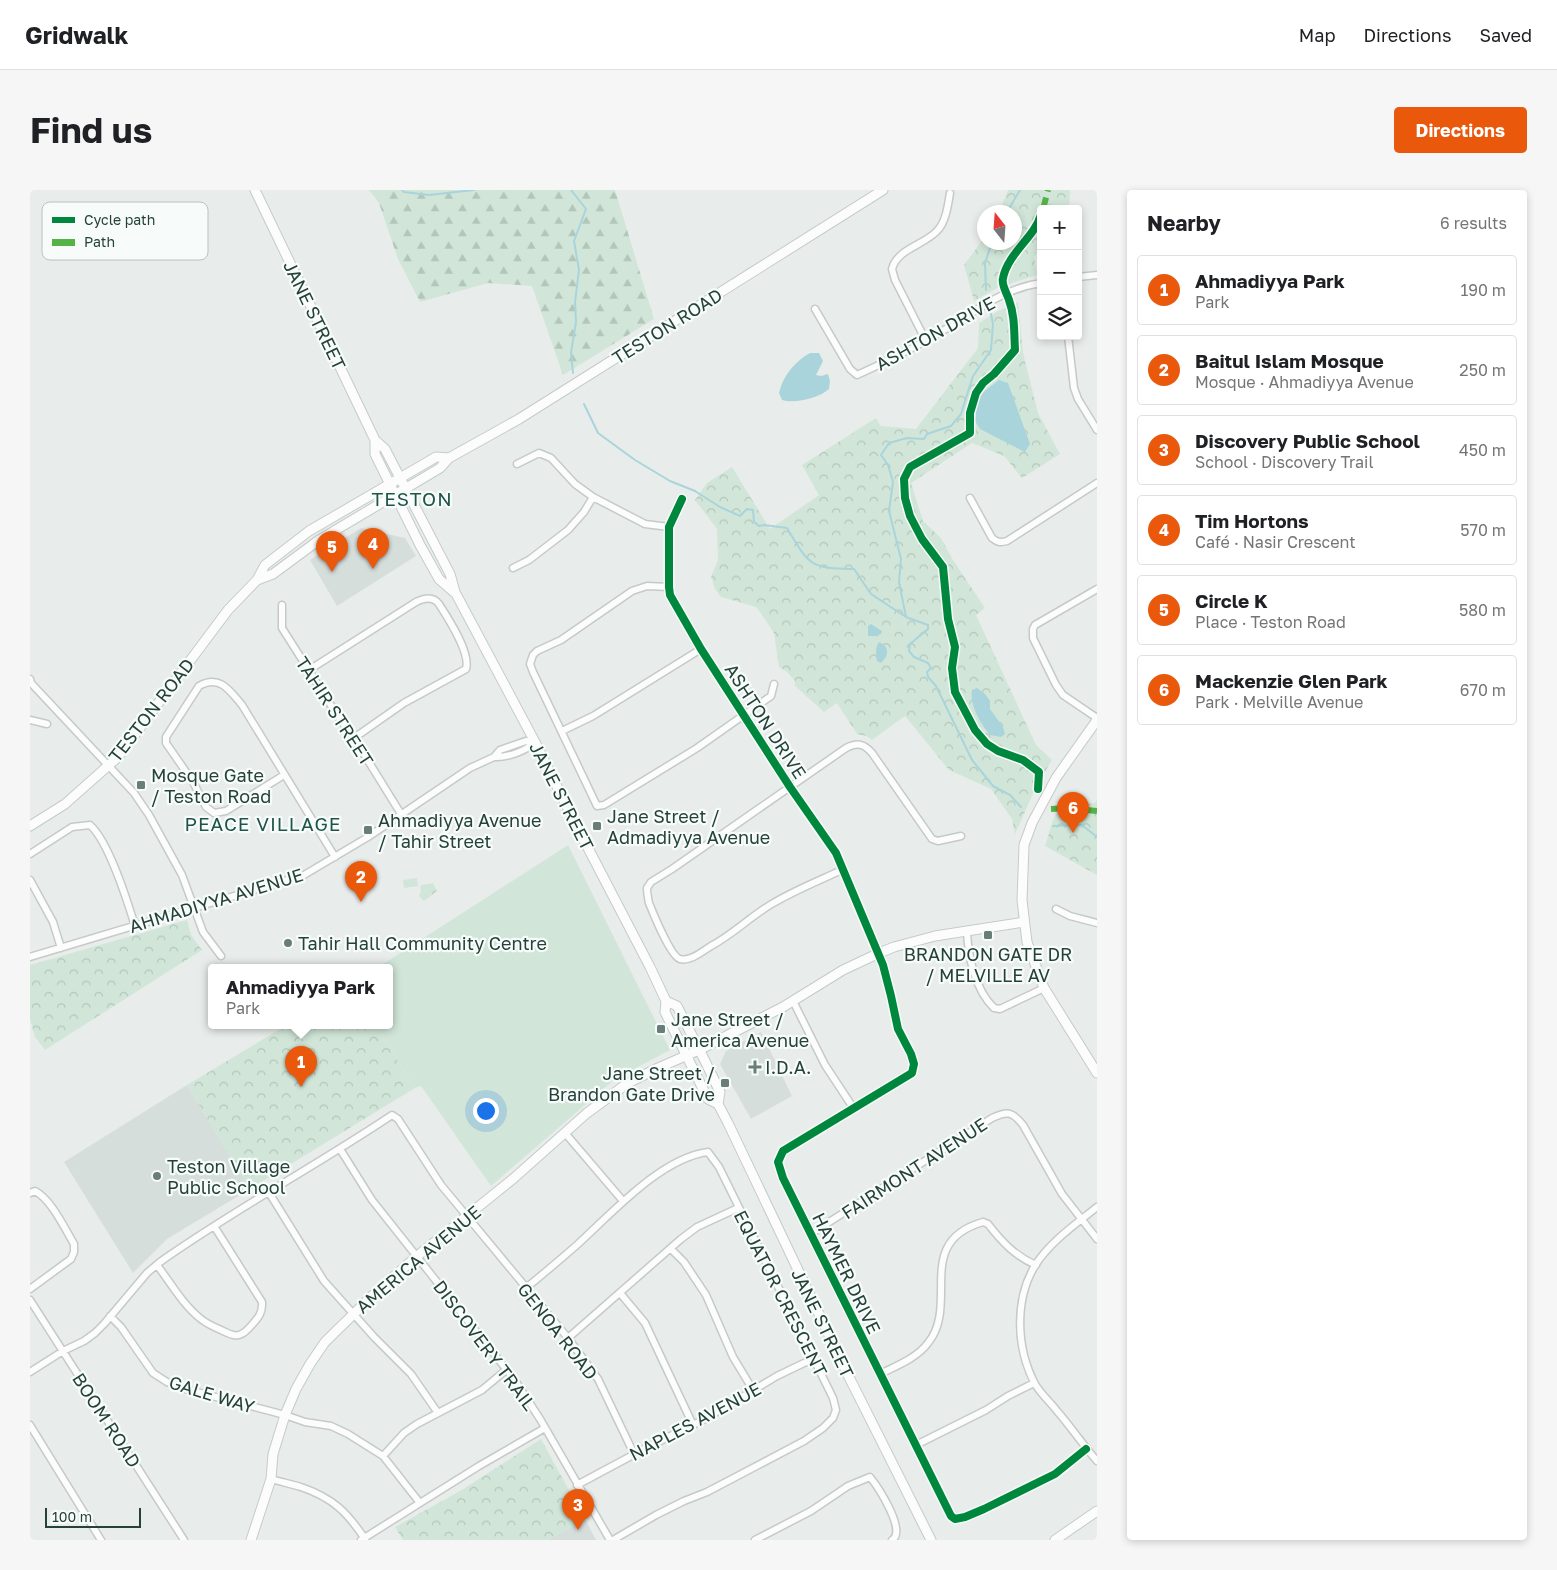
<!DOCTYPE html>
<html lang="en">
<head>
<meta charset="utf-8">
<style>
	:root { --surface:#fff; --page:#f6f6f6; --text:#202124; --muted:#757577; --line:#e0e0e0; --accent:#ea580c }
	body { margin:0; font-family:"Golos Text",sans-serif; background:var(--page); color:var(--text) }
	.controls { position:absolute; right:15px; top:15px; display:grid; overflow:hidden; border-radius:5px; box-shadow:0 2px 8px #0003 }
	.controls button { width:45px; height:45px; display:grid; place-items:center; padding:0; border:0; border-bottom:1px solid var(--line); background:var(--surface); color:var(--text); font:25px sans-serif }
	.compass { position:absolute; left:947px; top:15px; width:45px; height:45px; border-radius:50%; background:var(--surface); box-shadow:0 2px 8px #0003; rotate:343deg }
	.scale { position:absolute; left:15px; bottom:12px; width:96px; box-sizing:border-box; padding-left:5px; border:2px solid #24423a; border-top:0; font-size:14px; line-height:18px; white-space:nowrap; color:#24423a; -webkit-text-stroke:4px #f7fbf9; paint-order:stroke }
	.you { position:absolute; left:455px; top:920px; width:18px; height:18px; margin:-12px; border:4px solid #fff; border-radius:50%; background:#1a73e8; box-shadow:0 0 0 8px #1a73e833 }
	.badge { display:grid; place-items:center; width:32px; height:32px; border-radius:50%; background:var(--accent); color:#fff; font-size:16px; font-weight:700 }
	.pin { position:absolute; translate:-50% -41px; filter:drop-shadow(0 1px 2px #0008) }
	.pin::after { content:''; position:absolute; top:26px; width:18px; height:15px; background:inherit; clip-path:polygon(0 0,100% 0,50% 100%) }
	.popup { position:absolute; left:178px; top:774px; width:185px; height:65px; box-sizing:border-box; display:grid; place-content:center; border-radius:5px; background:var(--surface); filter:drop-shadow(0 1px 4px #0005); font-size:16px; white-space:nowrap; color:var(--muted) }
	.popup b { font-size:19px; color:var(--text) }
	.popup::after { content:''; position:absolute; left:50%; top:100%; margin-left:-10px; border:10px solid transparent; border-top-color:var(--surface) }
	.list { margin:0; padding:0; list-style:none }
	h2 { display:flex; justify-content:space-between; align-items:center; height:65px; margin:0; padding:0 20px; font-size:21px }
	h2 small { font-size:16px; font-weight:400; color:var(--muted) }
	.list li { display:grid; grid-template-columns:32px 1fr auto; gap:15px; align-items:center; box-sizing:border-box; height:70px; margin:0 10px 10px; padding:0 10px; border:1px solid var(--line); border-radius:5px }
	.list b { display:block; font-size:19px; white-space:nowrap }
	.list p { margin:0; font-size:16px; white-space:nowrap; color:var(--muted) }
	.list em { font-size:16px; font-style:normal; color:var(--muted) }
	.icon { flex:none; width:28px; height:28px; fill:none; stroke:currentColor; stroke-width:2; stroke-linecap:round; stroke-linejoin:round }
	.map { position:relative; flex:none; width:1067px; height:1350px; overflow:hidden; border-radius:5px }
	header { display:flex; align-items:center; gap:30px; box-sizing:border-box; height:70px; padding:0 25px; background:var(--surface); border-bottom:1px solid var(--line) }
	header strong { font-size:24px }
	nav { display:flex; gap:28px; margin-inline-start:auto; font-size:18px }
	.intro { display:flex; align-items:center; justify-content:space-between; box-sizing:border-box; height:120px; padding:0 30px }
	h1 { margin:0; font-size:35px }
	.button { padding:12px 22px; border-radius:5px; background:var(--accent); color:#fff; font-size:18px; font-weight:700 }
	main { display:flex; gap:30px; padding:0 30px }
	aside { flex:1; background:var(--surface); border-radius:5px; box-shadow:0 2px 8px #0003 }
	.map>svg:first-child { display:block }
	.built { fill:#d6dedb }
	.grass { fill:#d1e6d8 }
	.forest { fill:url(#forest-firs) }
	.park { fill:url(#park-crowns) }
	.water { fill:#a9d4db }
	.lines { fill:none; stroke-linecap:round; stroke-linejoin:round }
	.stream { stroke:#a9d4db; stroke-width:2 }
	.street-casing { stroke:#c5cac8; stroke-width:9 }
	.secondary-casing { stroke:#c3cbc8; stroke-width:11 }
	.street { stroke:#fcfcfc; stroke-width:6 }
	.secondary { stroke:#fcfcfc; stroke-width:9 }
	.quiet { stroke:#55b346; stroke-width:6; stroke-dasharray:12 6; stroke-linecap:butt }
	.cycleway-casing { stroke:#f7fbf9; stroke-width:11 }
	.cycleway { stroke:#00873e; stroke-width:8 }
	.poi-dot { fill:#697e78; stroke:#f7fbf9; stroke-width:2 }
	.labels { text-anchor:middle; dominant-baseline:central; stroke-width:4.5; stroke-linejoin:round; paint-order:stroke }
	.street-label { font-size:18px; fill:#24423a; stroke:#f7fbf9 }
	.poi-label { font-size:18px; fill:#24423a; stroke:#f7fbf9; text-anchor:start }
	.neighbourhood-label { font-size:19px; letter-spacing:1px; fill:#1f5548; stroke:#f7fbf9 }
	.key { fill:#f7fbf9; stroke:#b8c4c0; stroke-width:1 }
	.key-label { font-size:14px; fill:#24423a }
</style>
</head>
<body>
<header>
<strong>Gridwalk</strong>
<nav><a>Map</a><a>Directions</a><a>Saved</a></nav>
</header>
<div class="intro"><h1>Find us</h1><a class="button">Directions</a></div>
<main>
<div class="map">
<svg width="1067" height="1350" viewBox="0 0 1067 1350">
	<defs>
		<pattern id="forest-firs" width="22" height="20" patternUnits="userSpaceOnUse" patternTransform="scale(1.25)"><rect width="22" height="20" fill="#d1e6d8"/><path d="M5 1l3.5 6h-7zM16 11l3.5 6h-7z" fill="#b3c6ba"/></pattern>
		<pattern id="park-crowns" width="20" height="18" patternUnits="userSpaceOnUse" patternTransform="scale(1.25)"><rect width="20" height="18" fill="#d1e6d8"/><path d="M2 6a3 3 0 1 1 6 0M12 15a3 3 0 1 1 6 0" fill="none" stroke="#b3c6ba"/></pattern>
	</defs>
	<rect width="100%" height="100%" fill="#e8edeb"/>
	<path class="built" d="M331,338L375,348L386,366L307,416L280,370Z
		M731,842L762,906L721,929L690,874L696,861Z
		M157,895L220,999L137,1049L103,1083L34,972Z
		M555,1329L566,1350H518Z"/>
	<path class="grass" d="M538,655L640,860L585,889L461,996L391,896L385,898L346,836H360V778H347Z"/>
	<path class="forest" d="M339,0H585L624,129L533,185L502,96L458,93L390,112L368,69L349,13Z"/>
	<path class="park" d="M978,0H1040L1039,19H1011V58L1004,67L1007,85L969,97L944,111L934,75L954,48V52H984V22H969Z
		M988,112L993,163L1008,223L1030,264L992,288L974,266L942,253L881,293L893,331L911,348L923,370L955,418L946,425L1006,555L1022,570L1006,597L985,644L982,629L961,599L919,580L875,526L842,550L836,546L827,544L807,513L794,522L765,496V491L756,481L749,477L744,443L732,425L726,417L691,407L685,399L681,387L688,370L687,339L665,310L677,293L702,277L740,339L789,305L772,275L846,228L851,236L886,239L948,158L949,133L966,122Z
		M1067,610V685L1015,656L1023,630L1030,616L1065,613Z
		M387,688L388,696L374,698L373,690Z
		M403,693L407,701L394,711L389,706L391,701L390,697L392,695Z
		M157,730L161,745L172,760L15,860L5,847L0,829V775Z
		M255,836H346L385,898L220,999L157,895Z
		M511,1249L555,1329L518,1350H373L365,1337L430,1301Z"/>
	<path class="water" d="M780,163H789L793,171L786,185L791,186L798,184L800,191L799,199C789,208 765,214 752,210L749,203C753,186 764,172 780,163Z
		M969,190L978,193L1000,254L995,262L950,239L945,231L947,207Z
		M841,434L852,441L851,444L846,446H838V436Z
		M849,452C860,457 859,466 851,473L847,471C846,463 845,458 849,452Z
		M947,498L955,504L960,511V519L973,537L975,544L971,547L960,545C951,534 939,515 942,500Z"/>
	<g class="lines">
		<path class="stream" d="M372,0L374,2L399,5L444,0
			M541,0L556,19L544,51L549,80L545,112L546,132L541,163L543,183
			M977,22L990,0
			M956,100L955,73L962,52
			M554,214L568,243L605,270L640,291L665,301L690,317L710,326L717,319L723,320L724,332L729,336L734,335L757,338C780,376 779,378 824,379L841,404L876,427L898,435V439L880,454L879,461L884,467L898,473L901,478L897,482L898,487L906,496L942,570L963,596L980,605L991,617
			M876,427L869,392L871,369L859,321L863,292L858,275L851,265L859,253L877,248L894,249L897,244L921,236L931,224L943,186L961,160L963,134L961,124
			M1023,636L1052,635L1067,647"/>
		<g class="street-casing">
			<path id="street" d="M1048,87L1067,85
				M785,119L820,179L827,185C858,171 890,155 919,137C949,119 975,98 1011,93
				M1038,146L1044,198L1048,209L1067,240
				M896,151L865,90L862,79C867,59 894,55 907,41C916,32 918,15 920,3
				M563,307L615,334L639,337
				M940,308L962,348C967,352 970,353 977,351L1067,293
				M652,309L639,337V397L640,405L671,459L760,597L806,663L853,775L861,806L868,839L881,864L884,874L882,883L753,961L748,972L753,988L921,1326L925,1329L935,1327L954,1319L1025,1284L1056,1259
				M483,378L499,370L538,340L554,322L563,307L545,294L521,268L509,263L487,274
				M639,397L617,396L602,401L531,450L507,461L503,465L500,474L503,482L567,616L574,615L667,558L741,506L744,494
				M1067,399L1005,435L1003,439V448L1026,495L1033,505L1067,528
				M252,415V438L309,528L324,548L371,624
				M279,480L386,412C394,408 403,406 409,414C418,428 441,463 436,479L374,513L324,548
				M0,489L1,493L104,603L119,625L152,685L173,742L191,766
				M0,530L17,534
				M532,541L563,526L671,459
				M464,567C477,568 496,561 505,552
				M254,585L196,621L184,623L176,617L163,592L136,553V547L169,496C190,484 200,501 212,515L305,667
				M0,664L42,637L60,635C79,652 97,710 105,736
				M812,680C788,691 763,701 740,715C720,727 702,745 681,756C673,761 660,772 650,769C641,767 623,723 619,713C618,708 617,703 617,698L621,692L642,679L816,558C828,552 834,554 842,563L902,649L908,651L931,646
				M0,690L23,732L31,758
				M1026,719L1040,726L1067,733
				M937,741C938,766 945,800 964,818L970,819L1014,798
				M0,767L274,685L338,647L440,578L464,567L470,560L496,551L505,552
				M763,811L795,875L824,919
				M535,943L593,1011
				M310,959L342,1010L484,1189L510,1229L580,1350
				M238,1001L294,1091L344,1147L381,1184L408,1223
				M0,1003L5,1001C21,1009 35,1039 44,1054V1062L41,1069L0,1099
				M1067,1017C1046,1034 1021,1051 1006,1074C984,1109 986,1158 1005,1194C1011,1204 1020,1212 1027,1221C1041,1237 1053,1255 1067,1271
				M782,1043L962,928C977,921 982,921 993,935L1032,1004L1067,1049
				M641,1059L654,1072L676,1105L703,1167L723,1200
				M127,1075C140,1092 153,1115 171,1129C177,1134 184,1137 191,1140C203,1146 209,1149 219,1138C227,1129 233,1124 232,1112L184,1036
				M496,1098C513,1084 531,1069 548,1054C582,1023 631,968 678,962L689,977L803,1208L806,1220L803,1228L793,1238L774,1251L677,1302L654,1311L626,1325L583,1350
				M590,1103L615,1133L663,1235
				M0,1110L154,1350
				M80,1126L91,1137L123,1183L137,1192L155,1199L255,1225L275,1232L301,1236L318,1244L353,1266L390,1313
				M538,1148L651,1049L667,1037L708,1018
				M0,1182L33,1161L54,1151L65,1143L74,1134L117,1083L130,1072C205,1019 286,976 362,925L368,929L411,995L538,1148L568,1189L604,1264
				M850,1184C866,1176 887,1168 898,1153C930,1114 883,1052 953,1032L958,1034C972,1052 985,1066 1006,1075
				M0,1235L71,1350
				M886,1255L956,1220L978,1206L1004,1193
				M353,1266L374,1243L387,1234L452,1200L476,1180
				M241,1289C251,1292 261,1294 271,1297C303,1308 317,1322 335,1349
				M547,1295L616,1258L675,1229L747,1186L774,1173L784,1170
				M331,1350L449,1276L515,1238
				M725,1350L781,1321L818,1296L840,1287C848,1297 877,1341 862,1350"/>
		</g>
		<g class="secondary-casing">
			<path id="secondary" d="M225,0L345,250L355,259L420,384L425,402L505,552L545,633L620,777L636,811L635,822L678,909L688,914L698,933L819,1187L901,1350
				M345,250V264L390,355L409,389L424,402
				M227,390L243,384L289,350L410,278L419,268L489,229L853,0
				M1067,530L1026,588L1002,633L994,655L992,710L997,752L1014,798L1067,883
				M0,636L35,614L88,567L198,420L227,390L235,375L279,341L353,298L406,267L419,268
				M636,811L647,816L675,871L690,902L688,914
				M221,1350L241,1289L243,1264L255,1225L266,1199L280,1174L295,1152L343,1105L386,1067L484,988L557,923L598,893L628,878L669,860L753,817L813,780L847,764L864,757L905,746L994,732
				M1025,1350L1067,1321"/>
		</g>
		<use href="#street" class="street"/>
		<use href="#secondary" class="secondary"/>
		<path class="quiet" d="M1013,19L1018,0
			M1021,619L1038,618L1067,621"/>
		<g class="cycleway-casing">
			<path id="cycleway" d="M652,309L639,337V397L640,405L671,459L760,597L806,663L853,775L861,806L868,839L881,864L884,874L882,883L753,961L748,972L753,988L921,1326L925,1329L935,1327L954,1319L1025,1284L1056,1259
				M1008,599L1009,582L993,570L968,561L957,554L945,540L925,502L922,478L925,457L918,429L913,377L892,349L880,326L875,308L874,289L880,277L940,243V223L946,203L953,193L964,184L985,160C984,143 985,126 979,110C977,103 971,95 973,88C978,63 1004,48 1011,25"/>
		</g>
		<use href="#cycleway" class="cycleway"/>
	</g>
	<g class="poi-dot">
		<rect x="106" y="590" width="10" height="10" rx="2.5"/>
		<rect x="562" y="631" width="10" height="10" rx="2.5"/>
		<rect x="333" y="635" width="10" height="10" rx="2.5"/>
		<rect x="953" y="740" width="10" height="10" rx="2.5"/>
		<circle cx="258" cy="753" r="5"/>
		<rect x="626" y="834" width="10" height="10" rx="2.5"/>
		<path d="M722.5 869.5h5v5h5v5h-5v5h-5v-5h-5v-5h5z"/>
		<rect x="690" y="888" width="10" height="10" rx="2.5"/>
		<circle cx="127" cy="986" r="5"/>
	</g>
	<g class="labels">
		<g class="street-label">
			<text transform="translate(285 125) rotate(64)">JANE STREET</text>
			<text transform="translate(637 136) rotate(-32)">TESTON ROAD</text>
			<text transform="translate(905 143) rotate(-29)">ASHTON DRIVE</text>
			<text transform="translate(121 520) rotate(-52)">TESTON ROAD</text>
			<text transform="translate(305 521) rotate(57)">TAHIR STREET</text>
			<text transform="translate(736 531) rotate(57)">ASHTON DRIVE</text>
			<text transform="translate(532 606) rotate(63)">JANE STREET</text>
			<text transform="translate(186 710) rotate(-17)">AHMADIYYA AVENUE</text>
			<text transform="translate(884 978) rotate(-33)">FAIRMONT AVENUE</text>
			<text transform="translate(388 1069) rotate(-40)">AMERICA AVENUE</text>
			<text transform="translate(817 1083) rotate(64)">HAYMER DRIVE</text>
			<text transform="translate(751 1103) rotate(63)">EQUATOR CRESCENT</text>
			<text transform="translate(793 1133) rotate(64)">JANE STREET</text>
			<text transform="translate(528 1141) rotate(52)">GENOA ROAD</text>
			<text transform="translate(455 1155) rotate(53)">DISCOVERY TRAIL</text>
			<text transform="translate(182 1204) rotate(17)">GALE WAY</text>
			<text transform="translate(77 1230) rotate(57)">BOOM ROAD</text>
			<text transform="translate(665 1231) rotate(-28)">NAPLES AVENUE</text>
		</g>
		<g class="poi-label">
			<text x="121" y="585">Mosque Gate<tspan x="121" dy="21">/ Teston Road</tspan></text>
			<text x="577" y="626">Jane Street /<tspan x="577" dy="21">Admadiyya Avenue</tspan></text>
			<text x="348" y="630">Ahmadiyya Avenue<tspan x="348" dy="21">/ Tahir Street</tspan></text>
			<text x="268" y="753">Tahir Hall Community Centre</text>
			<text x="958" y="764" text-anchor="middle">BRANDON GATE DR<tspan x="958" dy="21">/ MELVILLE AV</tspan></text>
			<text x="641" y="829">Jane Street /<tspan x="641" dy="21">America Avenue</tspan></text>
			<text x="735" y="877">I.D.A.</text>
			<text x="685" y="883" text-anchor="end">Jane Street /<tspan x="685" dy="21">Brandon Gate Drive</tspan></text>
			<text x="137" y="976">Teston Village<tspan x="137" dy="21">Public School</tspan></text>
		</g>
		<g class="neighbourhood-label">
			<text x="382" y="308">TESTON</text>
			<text x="233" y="633">PEACE VILLAGE</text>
		</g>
	</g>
	<rect x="12" y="12" width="166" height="58" rx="8" class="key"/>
	<rect x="22" y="27" width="23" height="6" fill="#00873e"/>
	<rect x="22" y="49" width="23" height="7" fill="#55b346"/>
	<g class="key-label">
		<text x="54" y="35">Cycle path</text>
		<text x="54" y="57">Path</text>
	</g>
</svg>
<div class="controls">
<button>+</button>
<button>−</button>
<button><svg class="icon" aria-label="layers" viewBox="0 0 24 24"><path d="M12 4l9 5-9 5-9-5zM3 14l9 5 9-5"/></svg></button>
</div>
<svg class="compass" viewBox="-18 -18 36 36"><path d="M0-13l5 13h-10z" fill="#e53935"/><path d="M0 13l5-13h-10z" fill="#757577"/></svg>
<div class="scale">100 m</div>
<div class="you"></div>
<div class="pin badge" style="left:271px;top:897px">1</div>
<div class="popup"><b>Ahmadiyya Park</b>Park</div>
<div class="pin badge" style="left:331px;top:712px">2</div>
<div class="pin badge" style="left:548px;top:1340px">3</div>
<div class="pin badge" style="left:343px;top:379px">4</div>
<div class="pin badge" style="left:302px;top:382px">5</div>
<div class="pin badge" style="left:1043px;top:643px">6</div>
</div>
<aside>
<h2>Nearby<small>6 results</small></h2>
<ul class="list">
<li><span class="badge">1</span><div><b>Ahmadiyya Park</b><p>Park</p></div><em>190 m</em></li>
<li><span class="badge">2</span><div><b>Baitul Islam Mosque</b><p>Mosque · Ahmadiyya Avenue</p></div><em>250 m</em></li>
<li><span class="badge">3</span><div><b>Discovery Public School</b><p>School · Discovery Trail</p></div><em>450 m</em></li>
<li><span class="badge">4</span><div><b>Tim Hortons</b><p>Café · Nasir Crescent</p></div><em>570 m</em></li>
<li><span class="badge">5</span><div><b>Circle K</b><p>Place · Teston Road</p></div><em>580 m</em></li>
<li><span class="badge">6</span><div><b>Mackenzie Glen Park</b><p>Park · Melville Avenue</p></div><em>670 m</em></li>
</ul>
</aside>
</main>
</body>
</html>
